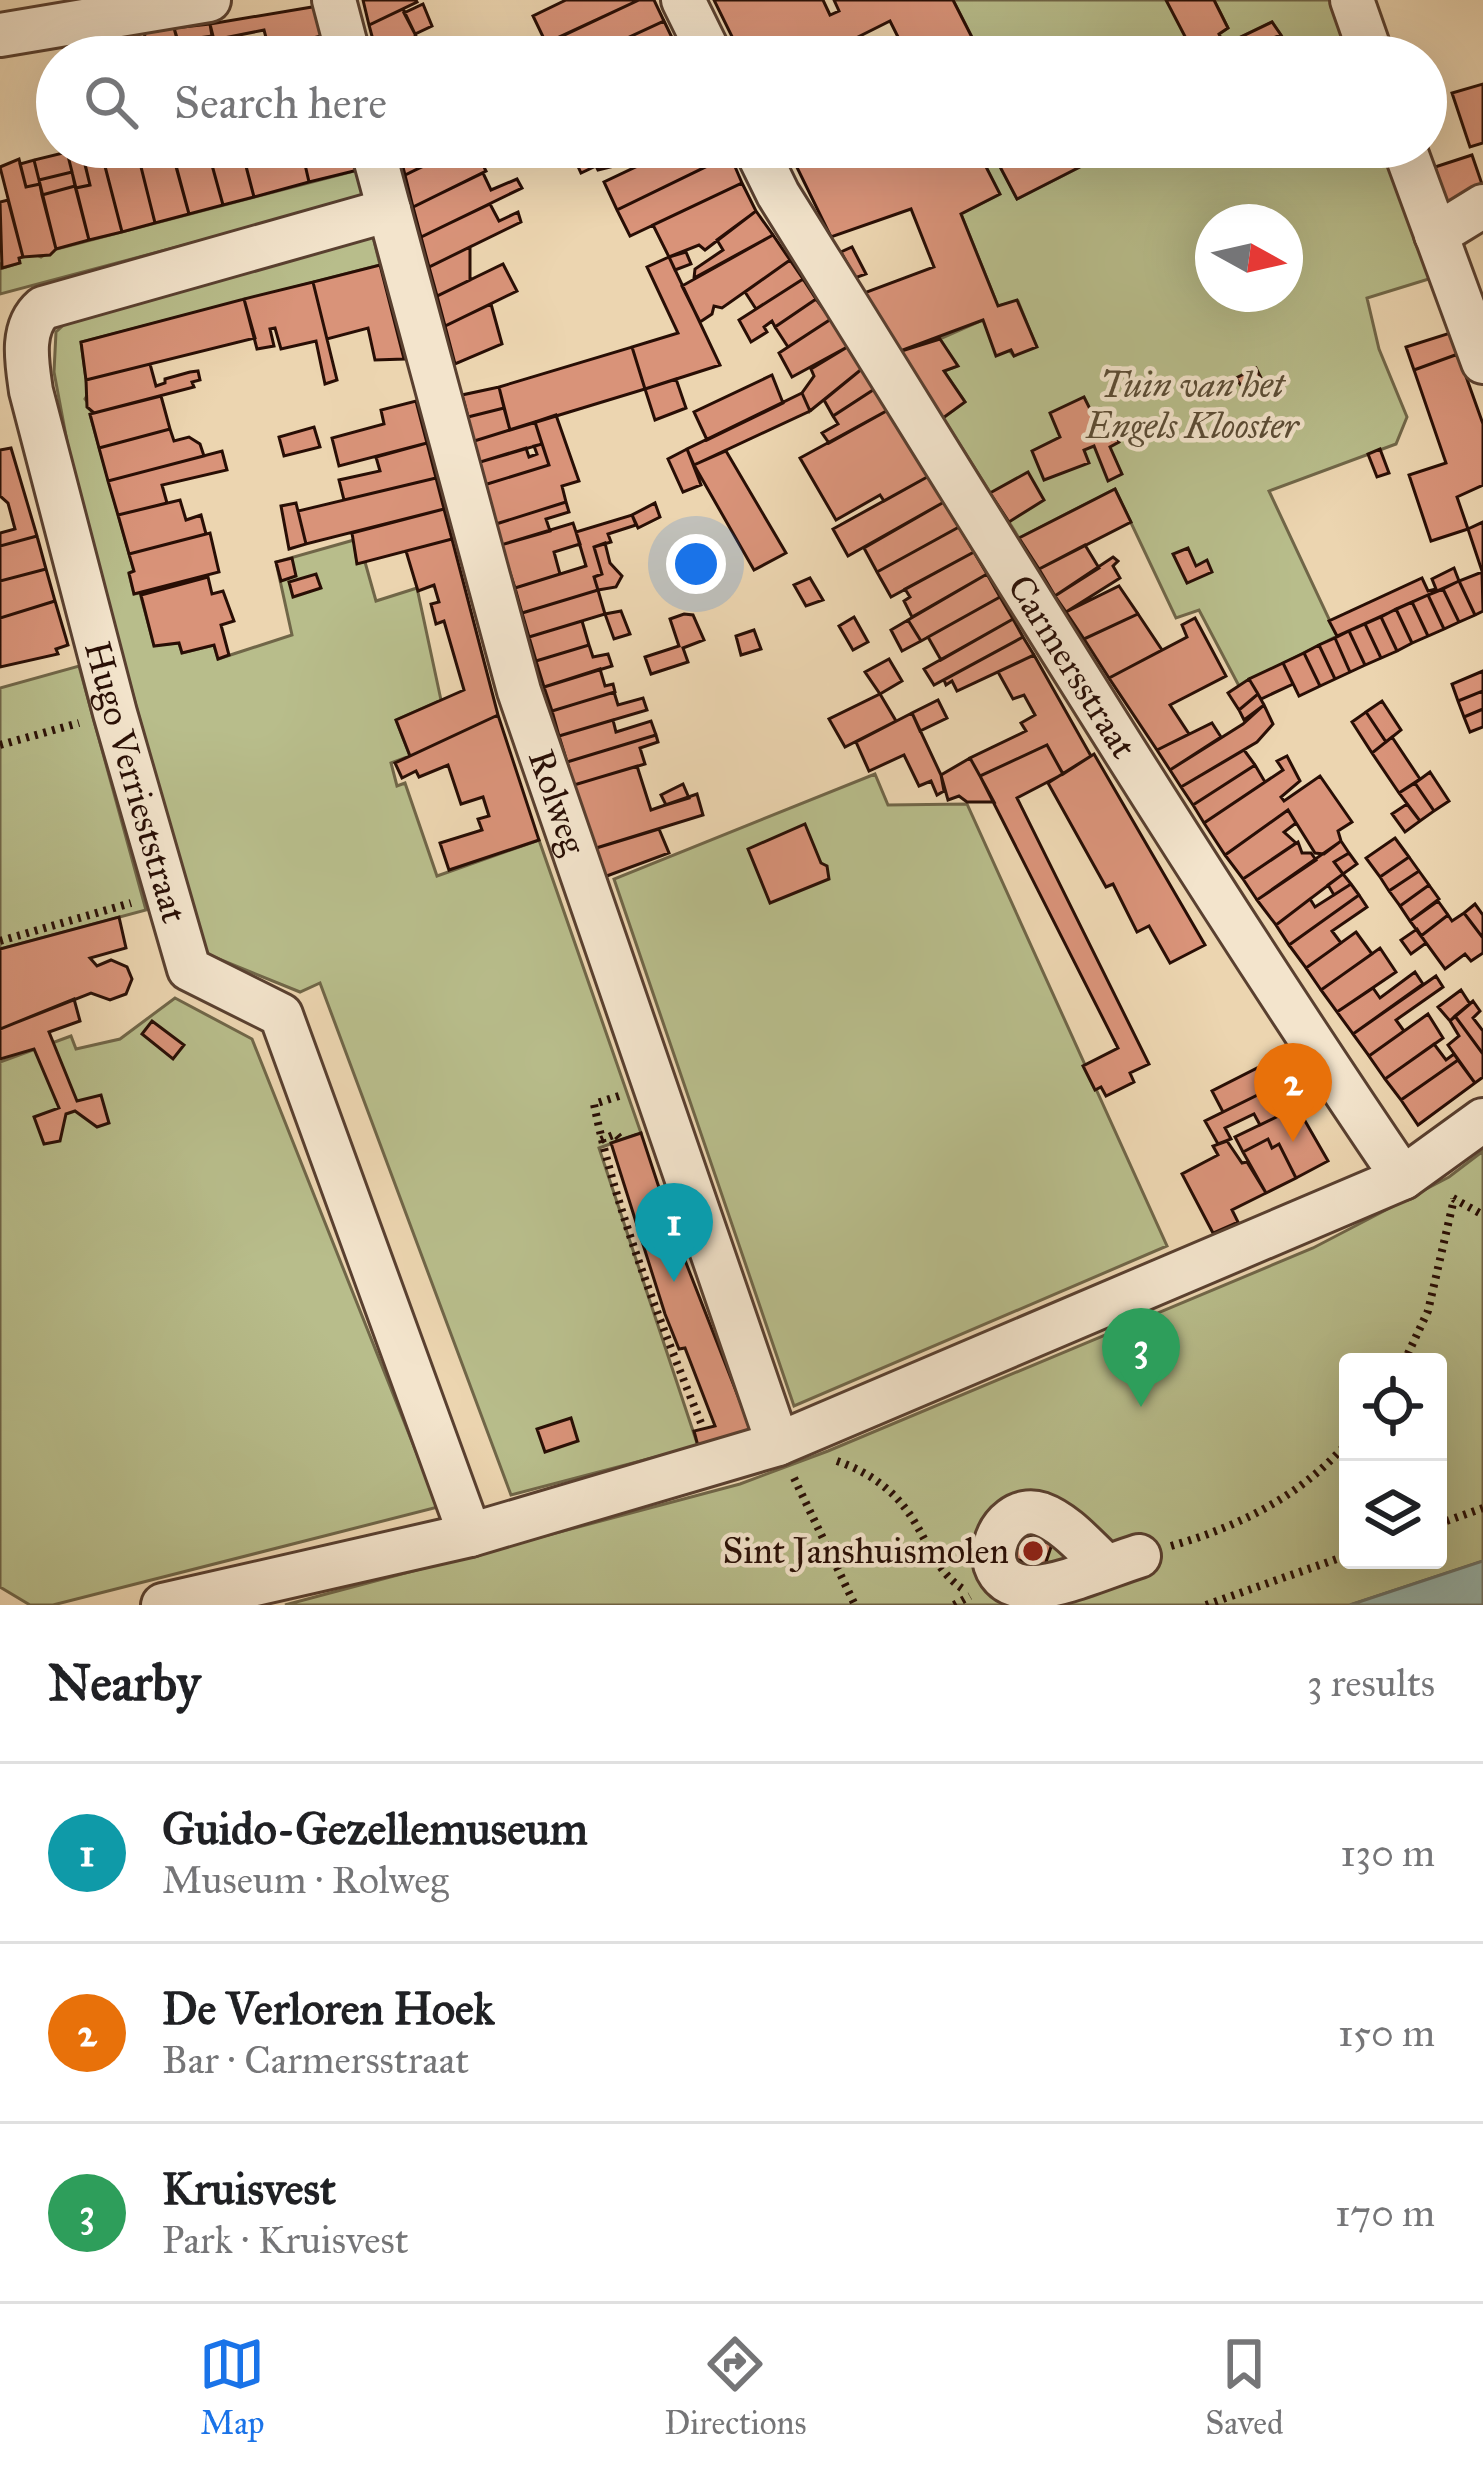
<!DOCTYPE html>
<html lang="en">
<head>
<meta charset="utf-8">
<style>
	:root { --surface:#fff; --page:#f6f6f6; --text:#202124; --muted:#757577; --line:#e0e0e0; --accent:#1a73e8 }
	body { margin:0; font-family:"IM FELL Great Primer",serif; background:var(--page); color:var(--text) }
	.controls { position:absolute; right:36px; bottom:36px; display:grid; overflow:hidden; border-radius:12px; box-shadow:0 12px 48px #0002 }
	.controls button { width:108px; height:108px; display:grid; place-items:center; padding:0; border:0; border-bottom:3px solid var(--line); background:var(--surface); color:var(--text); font:60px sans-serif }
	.compass { position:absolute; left:1195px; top:204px; width:108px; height:108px; border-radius:50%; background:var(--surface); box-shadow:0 12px 48px #0002; rotate:98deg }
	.you { position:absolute; left:696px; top:564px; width:42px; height:42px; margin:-30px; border:9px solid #fff; border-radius:50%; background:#1a73e8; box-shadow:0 0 0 18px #1a73e833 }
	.badge { display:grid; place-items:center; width:78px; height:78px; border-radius:50%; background:var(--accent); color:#fff; font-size:39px; font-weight:700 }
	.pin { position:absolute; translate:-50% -99px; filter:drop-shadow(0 3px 6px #0008) }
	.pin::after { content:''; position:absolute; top:63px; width:42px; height:36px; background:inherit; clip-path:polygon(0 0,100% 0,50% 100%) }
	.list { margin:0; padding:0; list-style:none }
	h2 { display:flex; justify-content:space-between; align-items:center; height:156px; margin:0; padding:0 48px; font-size:51px }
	h2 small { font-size:39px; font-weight:400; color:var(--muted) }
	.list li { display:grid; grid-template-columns:78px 1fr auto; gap:36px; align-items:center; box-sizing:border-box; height:180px; padding:0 48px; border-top:3px solid var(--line) }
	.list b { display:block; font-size:45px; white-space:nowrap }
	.list p { margin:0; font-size:39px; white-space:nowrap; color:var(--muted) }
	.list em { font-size:39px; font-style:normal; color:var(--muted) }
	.icon { flex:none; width:66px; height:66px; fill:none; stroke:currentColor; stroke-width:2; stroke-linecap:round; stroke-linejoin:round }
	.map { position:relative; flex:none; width:1483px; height:1605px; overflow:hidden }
	.search { position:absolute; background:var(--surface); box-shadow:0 12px 48px #0002; left:36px; right:36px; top:36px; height:132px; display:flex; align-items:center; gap:30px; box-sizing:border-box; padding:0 42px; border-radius:66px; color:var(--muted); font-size:45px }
	.sheet { height:696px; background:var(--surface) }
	nav { display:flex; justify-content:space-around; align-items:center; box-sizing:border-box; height:168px; border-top:3px solid var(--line); background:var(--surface); font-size:33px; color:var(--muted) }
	nav a { display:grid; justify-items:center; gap:6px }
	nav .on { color:var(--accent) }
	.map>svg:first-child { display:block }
	.green { fill:#b8bd8b; stroke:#706648; stroke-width:3; fill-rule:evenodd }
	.water { fill:#99b8af; stroke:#6c746b; stroke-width:3 }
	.building { fill:#d99379; stroke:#280e05; stroke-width:3 }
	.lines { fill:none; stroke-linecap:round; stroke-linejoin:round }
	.minor-casing { stroke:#594030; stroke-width:48 }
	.path { stroke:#280e05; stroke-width:8; stroke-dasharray:3 6; stroke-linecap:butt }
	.minor { stroke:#f3e4cc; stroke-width:42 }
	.poi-dot { fill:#8f2418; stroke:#f3e4cc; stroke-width:4.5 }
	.labels { text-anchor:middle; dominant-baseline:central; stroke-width:9; stroke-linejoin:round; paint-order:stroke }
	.park-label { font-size:36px; font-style:italic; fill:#5a4b34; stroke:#f3e4cc }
	.street-label { font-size:36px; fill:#280e05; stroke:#f3e4cc }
	.poi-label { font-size:36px; fill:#280e05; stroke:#f3e4cc; text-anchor:end }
</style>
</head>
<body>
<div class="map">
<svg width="1483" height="1605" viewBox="0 0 1483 1605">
	<rect width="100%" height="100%" fill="#ecd5b0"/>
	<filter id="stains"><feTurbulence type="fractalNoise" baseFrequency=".00167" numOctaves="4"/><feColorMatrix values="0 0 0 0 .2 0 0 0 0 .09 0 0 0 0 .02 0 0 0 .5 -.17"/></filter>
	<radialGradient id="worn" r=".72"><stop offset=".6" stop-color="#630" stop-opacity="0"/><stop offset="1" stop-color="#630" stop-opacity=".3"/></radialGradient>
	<path class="green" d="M953,0H1166L1207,53L1200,57H982Z
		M1214,0H1335L1356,57H1283L1273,38L1280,34L1272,22L1224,45L1219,34L1228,28Z
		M990,147H1001L1006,156L998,162L1017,199L1119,147H1387L1432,278L1367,298L1379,349L1407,417L1396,444L1269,491L1337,636L1239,686L1199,610L1176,618L1115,489L1019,538L943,418L965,402L944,371L957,366L940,339L983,320L1013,355L1036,346L1018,301L998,306L961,214L999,194L979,153ZM1213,222H1285V294H1213Z
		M358,170L365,197L0,294V264L3,268L19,263V258L35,254L41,257L53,250Z
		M373,237L380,265L81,342L88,394L85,399L93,409L90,415L134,571L129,574L134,594L140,593L154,645L179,643L182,653L214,645L218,659L292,635L276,562L354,540L357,563L365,562L376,601L417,588L441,700L396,720L410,756L391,763L397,786L405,783L437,876L539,840L641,1133L599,1148L698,1446L511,1495L320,983L300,992L204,953L75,484L54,372L56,332L73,316Z
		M79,666L146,910L0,949V688Z
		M875,774L888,805L967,804L1167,1246L794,1406L614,879Z
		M175,998L252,1039L438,1507L53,1605H30L0,1587V1062L71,1036L76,1049L120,1039Z
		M1483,1151V1561L1350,1605H285L740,1484L828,1451L1313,1248L1449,1177ZM1348,1362H1438V1560H1348Z"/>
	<path class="water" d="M1483,1561V1605H1350Z"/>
	<path class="building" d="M363,0H416L417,2L369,25Z
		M639,0H654L664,21L586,57H571L569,53L565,57H518Z
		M639,0L546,43L533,16L566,0Z
		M714,0H823L830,15L839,11L834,0H953L982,57H908L890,21L818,57H742Z
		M1166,0H1214L1228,28L1219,34L1224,45L1272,22L1281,35L1273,38L1283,57H1200L1207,53L1201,43L1191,48Z
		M423,4L432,26L415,34L404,13Z
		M318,6L325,35L269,49L264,30L214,40L210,24Z
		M403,9L416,36L377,55L369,25Z
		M664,21L677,48L657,57H586Z
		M210,24L212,36L178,41L174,28Z
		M174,28L177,39L147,44L144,33Z
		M325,35L331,57H259L258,52Z
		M414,38L418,57H377V55Z
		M1483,84V143L1470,147L1452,93Z
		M81,147H100L122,232L89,240L76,188L90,185Z
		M100,147H136L155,223L122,232Z
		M136,147H156L161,166L175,163L189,214L155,223Z
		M171,147H207L223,205L189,214Z
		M207,147H241L254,197L223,205Z
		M241,147H301L309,182L254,197Z
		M301,147H353L358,170L309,182Z
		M398,147H462L405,175Z
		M489,147L477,153L486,171L413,207L405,175L464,147Z
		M608,147H645V150L618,165L598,170L596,166L581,173L576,162Z
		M678,147H726L730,155L617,210L604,182Z
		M787,147H849L853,157L866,152L863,147H903L908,158L931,147H990L979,153L1000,194L961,214L998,306L1017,300L1037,347L1014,356L1011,350L996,356L983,320L895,353L864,293L934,267L911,209L831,237Z
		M1001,147H1119L1017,199L997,161L1006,156Z
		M81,149L90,185L76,188L67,152Z
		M67,152L72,172L39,180L34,160Z
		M730,155L742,183L630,236L617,210Z
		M1472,155L1483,187L1448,207L1435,167Z
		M19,159L26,187L40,184L56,249L50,255L23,257L0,167Z
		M34,160L40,184L26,187L20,164Z
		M72,172L75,186L42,195L39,180Z
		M483,173L491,190L517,179L522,188L421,237L413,207Z
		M742,183L756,211L705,250L699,245L669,257L653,225Z
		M75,186L89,240L56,249L42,195Z
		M8,200L23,257L19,258L20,263L2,268L0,202Z
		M490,204L499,221L518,212L521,222L429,267L421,237Z
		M756,211L773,235L694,278L695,269L723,250L717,240Z
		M773,235L790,260L722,308L714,306L712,314L700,322L682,286Z
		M470,247V280L437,296L429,267Z
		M852,247L866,274L855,278L841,252Z
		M686,252L691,264L675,270L669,257Z
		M669,257L720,365L645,389L632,347L678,333L647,267Z
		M790,260L803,279L756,309L745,292Z
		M503,264L517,291L445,326L437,296Z
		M380,265L404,359L375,360L368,328L327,339L313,282Z
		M803,279L816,299L775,327L772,321L764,327L767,332L751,342L739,320Z
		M313,282L337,380L325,384L316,341L281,349L275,328L270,329L274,346L257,349L244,299Z
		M244,299L255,338L86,380L81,342Z
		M816,299L831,319L788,347L775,327Z
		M491,304L502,344L455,364L445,326Z
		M831,319L849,346L792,377L779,353Z
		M1450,333L1458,354L1414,370L1406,347Z
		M940,339L958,366L944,371L965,402L943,418L895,353Z
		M849,346L863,368L810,411L802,393L814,376L811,369Z
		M632,347L645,389L510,430L499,387Z
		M1458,354L1483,424V485L1457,497L1468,529L1431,541L1409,475L1446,463L1414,370Z
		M150,364L156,386L165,383V379L190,372L198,371L200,380L192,382L194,387L94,413L87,407L86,380Z
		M863,368L876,388L833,416L824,400Z
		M1256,368L1262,380L1260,388L1246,393L1236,378Z
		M772,375L783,403L707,440L694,412Z
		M676,379L686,408L655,420L645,389Z
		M499,387L504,408L468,417L462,395Z
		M876,388L890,409L829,443L822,433L838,424L833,416Z
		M802,393L810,411L694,465L687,449Z
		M161,396L170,429L99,448L90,414Z
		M1084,397L1101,431L1112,427L1119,442L1110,447L1122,474L1108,481L1094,446L1084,450L1089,463L1044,480L1032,451L1060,437L1050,413Z
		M416,401L427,443L339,466L332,438L384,424L381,410Z
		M504,408L510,430L471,442L468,417Z
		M890,409L929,476L884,501L880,495L836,520L800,458Z
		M556,415L579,481L562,486L566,502L496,524L484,485L549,465L535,422Z
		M535,422L542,444L477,463L471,442Z
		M314,427L320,447L284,456L279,437Z
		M170,429L174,441L189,437L200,444L204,456L108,481L99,448Z
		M427,443L436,478L344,500L339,480L380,471L376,457Z
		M542,444L549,465L484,485L477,463L526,448L529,457L537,454L534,446Z
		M11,448L37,536L0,546V533L15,529L8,503L0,496V450Z
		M687,449L701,485L683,492L668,459Z
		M1380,449L1389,473L1377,477L1368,454Z
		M222,451L227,470L162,485L167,503L118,515L108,481Z
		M726,451L786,553L754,570L694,465Z
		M1028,472L1044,500L1009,522L990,493Z
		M929,476L944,502L848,556L833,529Z
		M436,478L444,509L306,544L298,511Z
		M1115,489L1131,522L1039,569L1019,538Z
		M180,500L186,520L201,515L206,534L129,554L118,515Z
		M566,502L569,512L546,519L550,531L501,545L496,524Z
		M944,502L959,527L877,572L864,548Z
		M296,503L306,544L289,549L281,506Z
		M655,503L660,517L638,528L632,515Z
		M444,509L452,539L357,564L352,533Z
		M632,515L636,525L608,534L611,542L594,547L602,574L594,577L598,590L522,613L515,588L586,566L576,532Z
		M1483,522V574L1468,529Z
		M573,523L580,544L554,552L560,574L515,588L501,545Z
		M959,527L974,552L891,597L877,572Z
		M210,533L219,572L134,594L129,573L134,571L129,554Z
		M37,536L46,569L0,581V546Z
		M452,539L498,715L410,756L396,720L464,690L444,621L436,624L431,604L439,602L434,585L418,591L406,551Z
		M605,543L610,563L622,576L616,587L598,590L594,577L602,574L594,547Z
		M1085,545L1099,568L1055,596L1039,569Z
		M1188,548L1196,566L1207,560L1212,572L1187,583L1173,554Z
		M974,552L987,574L912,617L904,601L910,597L905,589Z
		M1113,557L1118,561L1113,566L1120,578L1066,612L1055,596Z
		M292,558L296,576L281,581L276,562Z
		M1454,568L1459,581L1337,636L1329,621L1422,578L1428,591L1436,589L1432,579Z
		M46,569L55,601L0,618V581Z
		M1482,572L1483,611L1475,615L1459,581Z
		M316,574L321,588L293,597L289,582Z
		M987,574L1000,597L921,641L908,620Z
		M208,577L212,594L223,591L234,621L221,625L229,655L218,659L214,645L182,653L179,643L154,646L141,595Z
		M810,578L823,600L806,606L794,585Z
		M1459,581L1475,615L1459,622L1443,589Z
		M1119,586L1138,614L1084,639L1066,612Z
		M1443,589L1459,622L1444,629L1428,595Z
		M598,590L605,614L529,637L522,613Z
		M1428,595L1444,629L1428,636L1412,602Z
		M1000,597L1013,619L941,660L928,637Z
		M55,601L68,645L56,649L58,654L0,667V618Z
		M1412,602L1428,636L1412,643L1396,609Z
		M1396,609L1412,643L1397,651L1381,617Z
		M621,611L630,634L614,639L605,614Z
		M684,614L693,615L704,640L683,648L688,662L651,674L645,657L679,646L670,619Z
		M1138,614L1162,650L1109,678L1084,639Z
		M854,617L868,642L853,650L839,626Z
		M1381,617L1397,651L1381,658L1365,624Z
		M1195,618L1226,676L1170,705L1189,734L1157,750L1109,678L1187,637L1182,625Z
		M1013,619L1023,637L934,685L924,669Z
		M908,620L921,641L902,651L891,630Z
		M582,621L589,645L536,661L529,637Z
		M1365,624L1381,658L1365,665L1349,631Z
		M754,630L761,649L741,655L736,636Z
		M1349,631L1365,665L1350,672L1335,638Z
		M1023,637L1034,655L957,691L952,681L946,685L944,680Z
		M1335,638L1350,672L1335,679L1319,645Z
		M589,645L593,657L608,654L612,666L544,687L536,661Z
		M1319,645L1335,679L1320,686L1304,653Z
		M1304,653L1320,686L1299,696L1283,663Z
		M1034,655L1091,756L1063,774L1047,745L980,776L970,758L1026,731L1021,723L1035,715L1024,695L1013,699L998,672Z
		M889,659L902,681L880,694L865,672Z
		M1283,663L1293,684L1261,699L1249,679Z
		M600,669L605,686L613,684L615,692L552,711L544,687Z
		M1483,671V691L1458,701L1452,684Z
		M1249,679L1258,694L1239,710L1228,693Z
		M1483,691V709L1464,717L1458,701Z
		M614,692L618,705L643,698L647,710L559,736L552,711Z
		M880,694L896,721L845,747L829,719Z
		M1258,694L1264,705L1244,720L1239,710Z
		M938,700L947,718L920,731L912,713Z
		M1382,701L1401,730L1386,742L1366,712Z
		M1264,705L1273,724L1257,742L1181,787L1170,770L1243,724Z
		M1483,709V727L1470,732L1464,717Z
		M1366,712L1386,742L1372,753L1352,722Z
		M912,713L941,775L944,791L937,795L931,781L919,786L904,755L869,771L856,742Z
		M498,715L539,840L449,870L440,843L482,830L478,819L489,816L483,797L461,804L448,765L419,777L416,771L402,778L395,763Z
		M613,720L616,732L651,721L656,735L567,762L559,736Z
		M1212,723L1221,737L1170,770L1157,750Z
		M656,735L658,742L640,748L645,764L574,785L567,762Z
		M1392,737L1420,779L1399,793L1372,753Z
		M1047,745L1063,774L1017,798L1149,1064L1130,1073L1134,1082L1106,1096L1101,1087L1095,1090L1083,1066L1118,1048L980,776Z
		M1244,750L1255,765L1193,805L1181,787Z
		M1094,754L1205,945L1170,963L1149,926L1137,932L1113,884L1106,887L1048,783Z
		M1287,756L1300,781L1281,797L1284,801L1320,776L1352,822L1338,831L1341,841L1324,854L1315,853L1288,810L1225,855L1204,823L1283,770L1277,761Z
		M970,758L980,776L994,802H967L959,796L948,800L941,775Z
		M1255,765L1265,782L1204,823L1193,805Z
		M637,766L651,810L697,794L703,815L593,849L574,785Z
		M1430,772L1449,801L1434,811L1415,783Z
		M1415,783L1434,811L1420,821L1399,793Z
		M683,784L689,798L666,805L661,795Z
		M1407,804L1420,821L1405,832L1392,814Z
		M1288,810L1296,823L1284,832L1296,843L1243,879L1225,855Z
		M805,824L821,863L827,866L829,879L770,903L748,849Z
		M659,829L669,853L604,877L593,849Z
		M1395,838L1409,857L1380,877L1366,858Z
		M1341,841L1349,853L1334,862L1343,874L1276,925L1257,900Z
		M1298,842L1302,853H1311L1316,860L1257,900L1243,879Z
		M1349,853L1357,864L1343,874L1334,862Z
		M1409,857L1419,871L1389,891L1380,877Z
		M1419,871L1429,885L1400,906L1389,891Z
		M1343,874L1351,884L1334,895L1328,885Z
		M1351,884L1359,895L1289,945L1276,925L1310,899L1315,907Z
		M1429,885L1439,899L1410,921L1400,906Z
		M1359,895L1367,907L1332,931L1341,943L1306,968L1289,945Z
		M1438,901L1448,915L1421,936L1410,921Z
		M1475,904L1483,915V938L1464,913Z
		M1464,913L1483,938V953L1471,961L1465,954L1445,969L1421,936L1448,915L1452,921Z
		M119,917L126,948L90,958L97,966L111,960L127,967L132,979L126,994L110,1000L91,993L0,1029V949Z
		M1417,929L1426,943L1411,954L1401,940Z
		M1356,932L1372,954L1321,990L1306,968Z
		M1380,948L1396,972L1337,1012L1321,990Z
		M1415,972L1423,984L1353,1034L1337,1012L1373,988L1380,998Z
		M1436,976L1443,987L1396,1020L1404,1031L1369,1056L1353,1034Z
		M1461,990L1470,1004L1450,1021L1438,1007Z
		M74,999L80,1021L49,1032L77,1101L101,1095L109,1123L97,1127L75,1111L66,1114L60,1141L44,1144L34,1117L59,1108L34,1049L0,1059V1029Z
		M1473,1001L1480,1011L1473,1018L1483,1031V1054L1455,1016Z
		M1428,1014L1443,1038L1385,1079L1369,1056Z
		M1455,1016L1483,1054V1077L1475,1083L1448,1045L1459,1036L1450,1021Z
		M152,1021L184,1045L173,1059L142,1034Z
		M1434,1044L1446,1060L1454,1054L1458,1060L1401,1100L1385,1079Z
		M1458,1060L1475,1083L1418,1125L1401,1100Z
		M1271,1061L1284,1082L1223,1112L1212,1091Z
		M1284,1082L1297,1107L1260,1125L1254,1114L1225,1128L1231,1139L1218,1144L1205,1121Z
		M1297,1107L1328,1161L1296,1178L1279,1144L1272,1148L1268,1139L1243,1152L1235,1137Z
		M641,1133L672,1227L752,1432L698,1446L694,1431L715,1426L685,1348L679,1349L665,1314L611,1143Z
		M1268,1139L1272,1148L1279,1144L1296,1178L1266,1193L1243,1152Z
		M1227,1141L1242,1163L1247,1162L1266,1193L1232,1210L1238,1222L1213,1233L1182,1174L1218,1155L1213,1146Z
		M571,1418L578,1441L545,1452L537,1429Z
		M1021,1534L1052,1544L1044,1568L1013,1558Z"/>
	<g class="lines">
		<g class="minor-casing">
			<g id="minor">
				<path d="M334,0L349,57"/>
				<path d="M683,0L711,57"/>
				<path d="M1352,0L1372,57"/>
				<path d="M0,35L209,0"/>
				<path id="s1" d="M372,147L519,691L778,1444"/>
				<path id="s2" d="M755,147L778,194C984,524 1185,857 1403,1178"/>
				<path d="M1404,147L1483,362"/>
				<path id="s3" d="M389,210L43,308C20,328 27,363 31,391L115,713L189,969L281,1015L470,1535"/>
				<path d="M1436,235L1483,206"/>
				<path d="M1106,1566C1087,1549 1066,1523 1041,1514C996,1499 967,1587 1032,1587C1061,1587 1110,1565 1139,1556"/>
				<path d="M163,1605L470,1535L778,1444L1403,1178L1483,1120"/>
			</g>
		</g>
		<path class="path" d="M0,745L79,723
			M0,941L131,903
			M619,1096L594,1104C615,1209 661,1324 701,1423
			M601,1140L616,1134L621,1140
			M1453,1198L1483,1215
			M1404,1362L1428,1311L1454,1199
			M837,1461C869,1472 896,1491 914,1521C931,1548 937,1573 966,1591
			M794,1478L855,1605
			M1438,1524L1483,1508
			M1171,1546C1240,1526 1301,1496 1348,1442
			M954,1605L970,1596
			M1206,1605L1348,1555"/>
		<use href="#minor" class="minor"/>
	</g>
	<circle class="poi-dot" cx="1033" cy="1551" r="12"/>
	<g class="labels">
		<g class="park-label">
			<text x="1192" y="385">Tuin van het<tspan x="1192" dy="41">Engels Klooster</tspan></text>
		</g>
		<g class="street-label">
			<text stroke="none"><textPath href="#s2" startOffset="609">Carmersstraat</textPath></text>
			<text stroke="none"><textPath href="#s3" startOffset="852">Hugo Verrieststraat</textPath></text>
			<text stroke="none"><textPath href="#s1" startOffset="681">Rolweg</textPath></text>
		</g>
		<g class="poi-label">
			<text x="1009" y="1551">Sint Janshuismolen</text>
		</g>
	</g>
	<rect width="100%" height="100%" filter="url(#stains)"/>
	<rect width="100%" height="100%" fill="url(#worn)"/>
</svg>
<div class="controls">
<button><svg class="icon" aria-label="locate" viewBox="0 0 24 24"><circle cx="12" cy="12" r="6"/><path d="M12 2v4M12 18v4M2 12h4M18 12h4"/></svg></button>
<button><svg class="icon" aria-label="layers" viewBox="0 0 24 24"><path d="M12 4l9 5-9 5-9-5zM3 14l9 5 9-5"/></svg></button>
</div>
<svg class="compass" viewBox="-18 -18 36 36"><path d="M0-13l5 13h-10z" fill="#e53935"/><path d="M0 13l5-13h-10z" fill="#757577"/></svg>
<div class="you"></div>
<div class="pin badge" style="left:674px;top:1282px;background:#0f9aa8">1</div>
<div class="pin badge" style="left:1293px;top:1142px;background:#e8710a">2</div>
<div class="pin badge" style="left:1141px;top:1407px;background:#2e9e5b">3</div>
<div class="search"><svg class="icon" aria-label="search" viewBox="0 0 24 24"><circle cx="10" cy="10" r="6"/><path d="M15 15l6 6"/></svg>Search here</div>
</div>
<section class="sheet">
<h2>Nearby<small>3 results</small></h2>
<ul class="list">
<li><span class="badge" style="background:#0f9aa8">1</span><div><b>Guido-Gezellemuseum</b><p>Museum · Rolweg</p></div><em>130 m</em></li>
<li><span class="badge" style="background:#e8710a">2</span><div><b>De Verloren Hoek</b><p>Bar · Carmersstraat</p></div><em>150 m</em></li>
<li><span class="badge" style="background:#2e9e5b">3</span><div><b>Kruisvest</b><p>Park · Kruisvest</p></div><em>170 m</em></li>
</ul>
</section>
<nav>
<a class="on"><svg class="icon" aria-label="map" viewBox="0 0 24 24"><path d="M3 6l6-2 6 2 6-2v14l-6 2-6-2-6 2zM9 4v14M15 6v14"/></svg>Map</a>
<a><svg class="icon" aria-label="directions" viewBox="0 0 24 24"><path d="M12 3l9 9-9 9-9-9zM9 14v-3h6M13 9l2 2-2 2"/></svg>Directions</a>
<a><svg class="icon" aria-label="saved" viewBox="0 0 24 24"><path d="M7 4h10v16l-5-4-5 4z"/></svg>Saved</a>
</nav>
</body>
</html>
